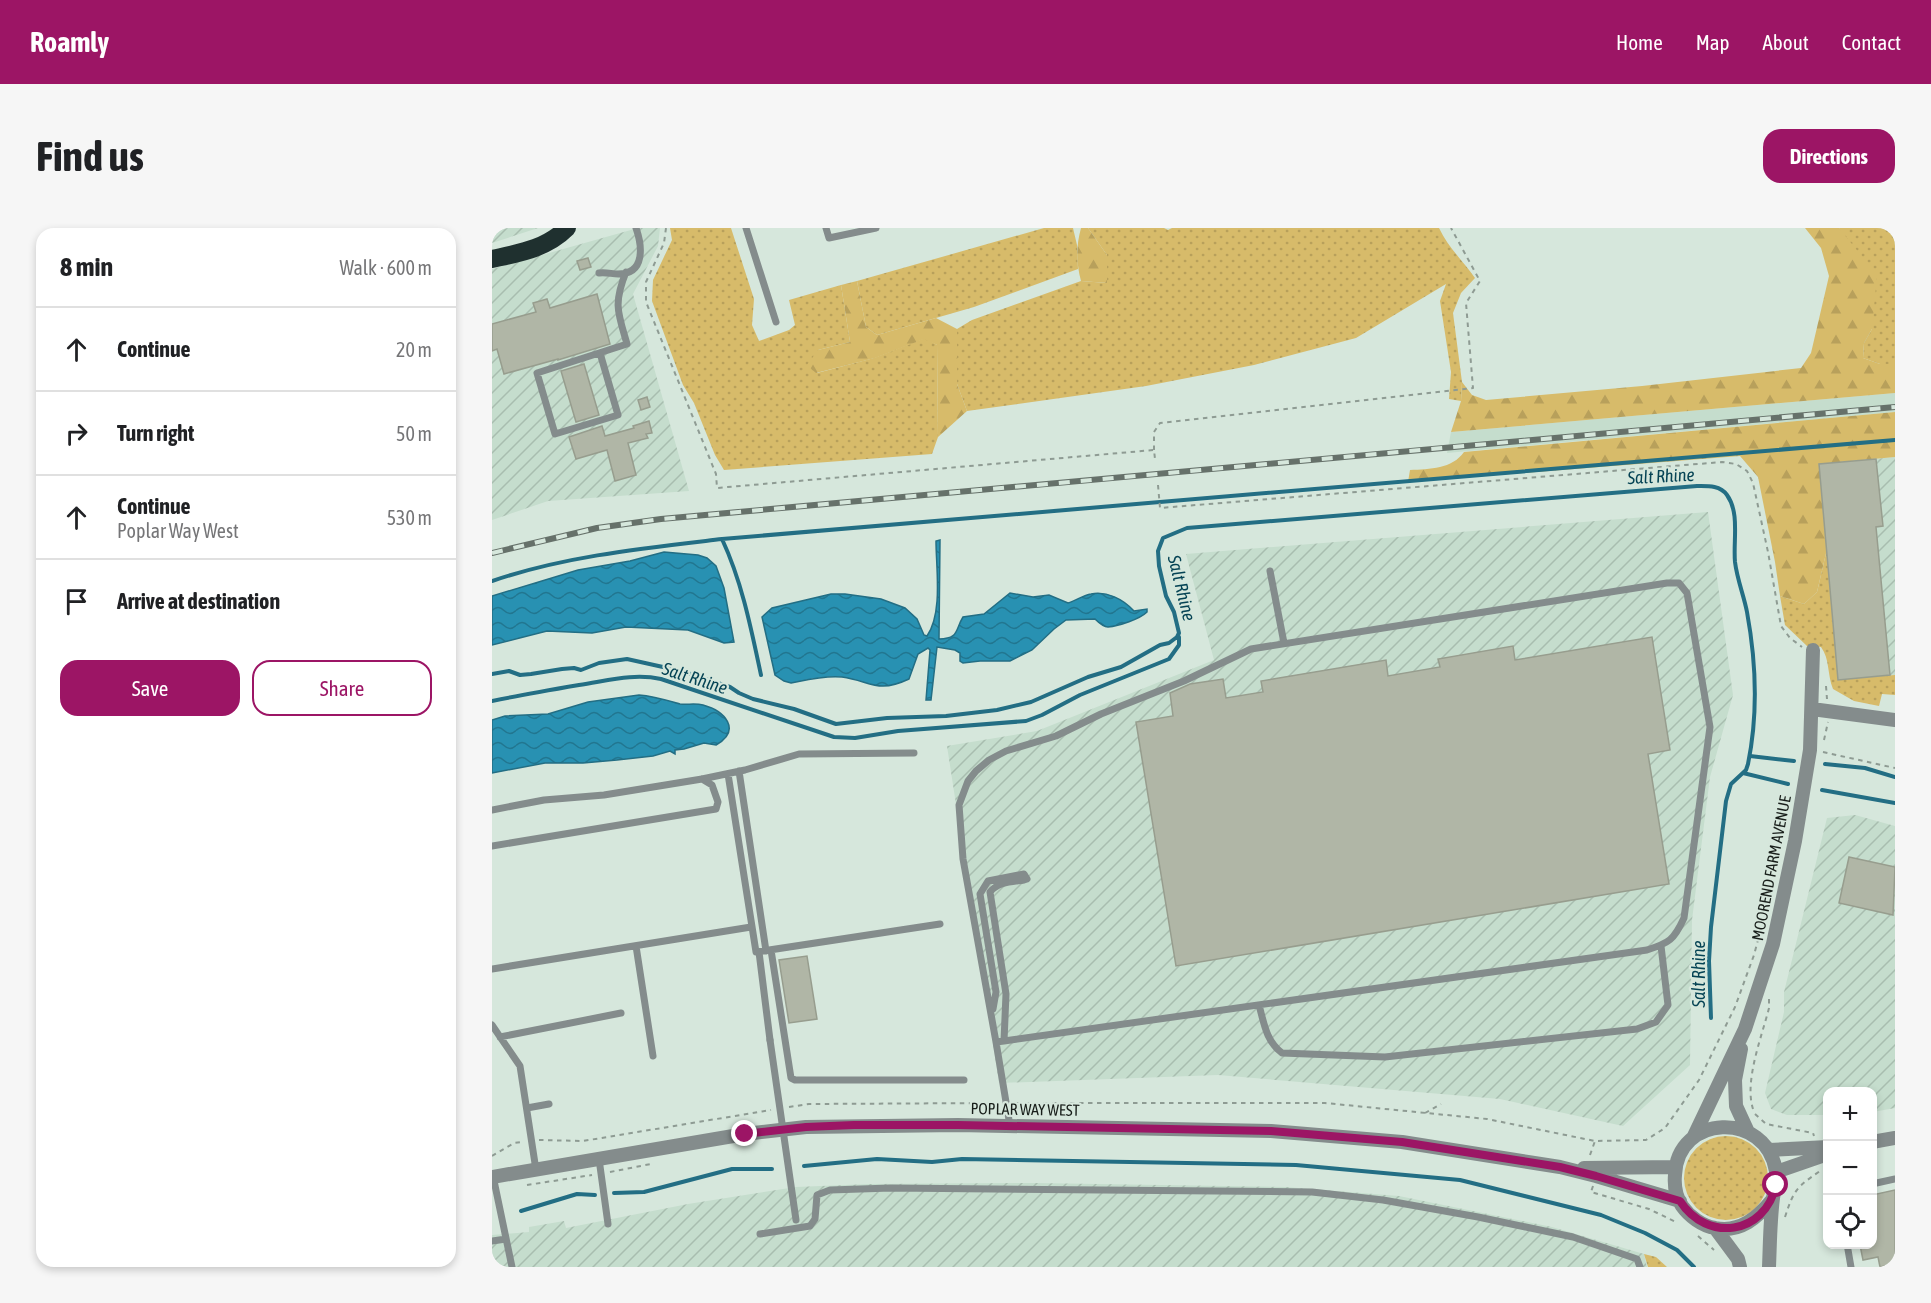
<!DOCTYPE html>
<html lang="en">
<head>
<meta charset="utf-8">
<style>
	:root { --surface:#fff; --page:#f6f6f6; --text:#202124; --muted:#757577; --line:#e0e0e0; --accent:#9c1565 }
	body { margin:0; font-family:"Asap Condensed",sans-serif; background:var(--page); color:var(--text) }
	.controls { position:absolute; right:18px; bottom:18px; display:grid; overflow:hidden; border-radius:12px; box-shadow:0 3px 9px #0003 }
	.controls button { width:54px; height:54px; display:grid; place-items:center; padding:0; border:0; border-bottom:2px solid var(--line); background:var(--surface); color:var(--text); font:30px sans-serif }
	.stop { position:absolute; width:18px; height:18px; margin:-14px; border:4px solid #9c1565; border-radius:50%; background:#fff }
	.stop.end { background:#9c1565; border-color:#fff; box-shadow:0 2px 6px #0008 }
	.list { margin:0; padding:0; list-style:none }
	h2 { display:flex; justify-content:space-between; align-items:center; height:78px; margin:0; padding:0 24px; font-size:26px }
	h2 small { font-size:20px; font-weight:400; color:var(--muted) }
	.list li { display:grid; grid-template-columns:39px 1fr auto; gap:18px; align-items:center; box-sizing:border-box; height:84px; padding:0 24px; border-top:2px solid var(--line) }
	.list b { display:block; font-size:22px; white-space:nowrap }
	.list p { margin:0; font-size:20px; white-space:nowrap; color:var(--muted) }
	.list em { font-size:20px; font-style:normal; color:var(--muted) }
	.actions { display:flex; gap:12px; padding:18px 24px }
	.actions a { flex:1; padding:14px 0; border:2px solid var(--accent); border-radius:18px; text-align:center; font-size:21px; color:var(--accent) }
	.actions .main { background:var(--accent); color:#fff }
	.icon { flex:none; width:33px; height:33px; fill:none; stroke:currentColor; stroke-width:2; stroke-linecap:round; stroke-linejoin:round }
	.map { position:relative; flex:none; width:1403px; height:1039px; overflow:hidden; border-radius:18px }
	header { display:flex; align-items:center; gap:36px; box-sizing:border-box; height:84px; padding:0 30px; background:var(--accent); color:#fff }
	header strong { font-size:28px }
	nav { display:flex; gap:33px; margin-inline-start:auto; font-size:21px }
	.intro { display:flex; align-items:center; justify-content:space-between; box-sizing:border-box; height:144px; padding:0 36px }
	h1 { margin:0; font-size:42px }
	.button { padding:15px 27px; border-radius:18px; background:var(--accent); color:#fff; font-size:21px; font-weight:700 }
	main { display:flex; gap:36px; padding:0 36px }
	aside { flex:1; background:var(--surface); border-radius:18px; box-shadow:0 3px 9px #0003 }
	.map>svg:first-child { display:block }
	.built { fill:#c5ddcd }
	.industrial { fill:url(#industrial-furrows) }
	.grass { fill:url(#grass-dots) }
	.forest { fill:url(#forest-firs) }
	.water { fill:url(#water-waves); stroke:#236e84; stroke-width:1.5 }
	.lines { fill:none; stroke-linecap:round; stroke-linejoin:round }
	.stream { stroke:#236e84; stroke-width:4 }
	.building { fill:#b0b6a6; stroke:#979d8e; stroke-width:1.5 }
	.path { stroke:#8e9b93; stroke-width:2; stroke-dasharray:4.5 4.5; stroke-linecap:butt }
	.lane { stroke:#848c8c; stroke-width:7 }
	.street { stroke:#848c8c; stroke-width:14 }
	.highway { stroke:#1f302f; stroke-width:18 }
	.rail-casing { stroke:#66716a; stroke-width:6 }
	.rail { stroke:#d6e7dc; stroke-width:4; stroke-dasharray:11; stroke-linecap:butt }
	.lane-bridge { stroke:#848c8c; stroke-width:7 }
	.route { stroke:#9c1565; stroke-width:8 }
	.labels { text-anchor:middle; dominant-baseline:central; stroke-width:4.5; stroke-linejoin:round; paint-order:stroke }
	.street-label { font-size:16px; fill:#181e1a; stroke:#d6e7dc }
	.water-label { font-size:18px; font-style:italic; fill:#054354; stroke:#d6e7dc }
</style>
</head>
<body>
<header>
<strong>Roamly</strong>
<nav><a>Home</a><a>Map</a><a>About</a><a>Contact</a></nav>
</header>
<div class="intro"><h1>Find us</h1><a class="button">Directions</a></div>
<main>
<aside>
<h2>8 min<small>Walk · 600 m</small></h2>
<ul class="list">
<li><svg class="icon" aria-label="ahead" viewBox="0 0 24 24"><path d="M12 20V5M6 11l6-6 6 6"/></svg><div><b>Continue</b></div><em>20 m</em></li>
<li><svg class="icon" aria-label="right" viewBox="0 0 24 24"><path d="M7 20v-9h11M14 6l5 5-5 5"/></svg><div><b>Turn right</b></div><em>50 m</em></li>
<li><svg class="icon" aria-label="ahead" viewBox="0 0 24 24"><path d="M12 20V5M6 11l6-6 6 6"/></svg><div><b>Continue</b><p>Poplar Way West</p></div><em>530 m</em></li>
<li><svg class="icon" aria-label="arrive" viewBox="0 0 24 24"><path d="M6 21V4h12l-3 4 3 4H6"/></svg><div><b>Arrive at destination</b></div></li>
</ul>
<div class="actions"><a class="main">Save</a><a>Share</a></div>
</aside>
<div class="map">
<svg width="1403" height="1039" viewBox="0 0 1403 1039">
	<defs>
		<pattern id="industrial-furrows" width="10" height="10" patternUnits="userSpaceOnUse" patternTransform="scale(1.5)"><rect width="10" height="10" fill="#c5ddcd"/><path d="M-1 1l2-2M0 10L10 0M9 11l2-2" fill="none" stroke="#a8bdaf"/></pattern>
		<pattern id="grass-dots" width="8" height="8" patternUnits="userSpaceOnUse" patternTransform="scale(1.5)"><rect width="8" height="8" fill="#d7bb6a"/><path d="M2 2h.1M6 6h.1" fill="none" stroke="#b8a05b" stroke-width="1.8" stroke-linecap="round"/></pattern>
		<pattern id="forest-firs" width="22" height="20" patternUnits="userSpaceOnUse" patternTransform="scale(1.5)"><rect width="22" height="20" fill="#d7bb6a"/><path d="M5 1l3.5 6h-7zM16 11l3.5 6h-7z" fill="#b8a05b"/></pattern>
		<pattern id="water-waves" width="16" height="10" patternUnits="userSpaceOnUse" patternTransform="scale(1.5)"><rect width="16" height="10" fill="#2891b2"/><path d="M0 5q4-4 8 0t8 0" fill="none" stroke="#217690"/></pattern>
	</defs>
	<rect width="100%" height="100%" fill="#d6e7dc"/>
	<path class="built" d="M1403,165V184L955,225L959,204Z"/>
	<path class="industrial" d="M0,0H46L0,15Z
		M146,0H168L166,18L141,66L197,263L56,273L0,292V41Z
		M1403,229V447L1346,452L1327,236Z
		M1216,284L1241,467L1218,549L1200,692L1198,837L1131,898L1008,871L726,847L507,855L455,518L545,503L722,432L694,326Z
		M1363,587L1403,598V880L1381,884L1380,864H1336L1335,887H1295L1279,881L1273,865L1292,784V764L1335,590Z
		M542,955L794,959L907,968L1060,999L1152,1026L1155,1039H0V1007L37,1004V999L72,993L74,1000L196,976L304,959L378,956Z"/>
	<path class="grass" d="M178,0H239L262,71L260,97L267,113L297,102L303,97L297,72L349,57L358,114L326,122L325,145L382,130L433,110L445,117L446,209L440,226L232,242L223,227L202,175L191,157L160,73L161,52L180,12Z
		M552,0H581L585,17L586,41L482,79L385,107L374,99L365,53Z
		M596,0H672L676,2L680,0H947C956,19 971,33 983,50L969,65L961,85L970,154L969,173L957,171L959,144L948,73L954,56L864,110L762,137L654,158L475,183L465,156V101L480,92L589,53L615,55V27Z
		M1347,0H1403V136H1388L1371,130L1372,115L1380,101Z
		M1335,321L1346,451L1403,447V467L1390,466L1387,478L1362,473L1341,461C1335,446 1338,431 1329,419L1315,418L1293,397L1288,368L1312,376L1325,364Z
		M1192 950a42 42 0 1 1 84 0a42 42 0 1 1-84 0Z
		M1152,1026L1164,1029L1175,1039H1156Z"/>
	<path class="forest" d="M589,0H596L615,27V55L589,53C584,34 584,18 589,0Z
		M1313,0H1347L1385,47L1380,101L1372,115L1371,130L1388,136H1403V165L959,204L969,173L970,154L980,167L994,172L1150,158L1309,140L1319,125L1337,48L1329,20Z
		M365,53L374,99L385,107L444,90L465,101V156L475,183L446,209L445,117L432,111L383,130L324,145L315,137L326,122L358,114L349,57Z
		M1403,184V229L1327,236L1335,321L1325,364L1312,376L1288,368L1283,334L1266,249L1248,228L916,254L918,242C938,241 960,241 972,224Z"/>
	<path class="water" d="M448,312L447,411C467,411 463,402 471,389L492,386L518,365L541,369L557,367L576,375C584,373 591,367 599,366C615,363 631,371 642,383L655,381V384C648,391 627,398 616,399C611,399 607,395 603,391L574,392L562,401L540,422L518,433H488L471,435L468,433V425L463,422L445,419L439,472H434L438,422L436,420L426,426L417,451C385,466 379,453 350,449C334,447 314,452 299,455L292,453L283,447L270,389L280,380L339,366H353L389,371L413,380L425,391L432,407L435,408C451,385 444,340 444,313Z
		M172,324L206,327L215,330L224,338L232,360L242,414L232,415L196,402L134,399L100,405L55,403L0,417V368L86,342L138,333Z
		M147,467C161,468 174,472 188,476C195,477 203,475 211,477C233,483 250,502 224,517L212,515L192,521L183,522V526L178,523L161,528L125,532L91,535H53L0,545V492L13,488L56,486L96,474Z"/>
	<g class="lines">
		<path class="stream" d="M230,311C250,354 259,400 269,447
			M0,353C73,328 153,320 230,311L1403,212
			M0,446L17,443L28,447L39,446L70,441L82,440L89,442L107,435L135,431L189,443L238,459L247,465L261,471L302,481L344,496L395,490L454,488L505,482L539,474L596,449L629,439L668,417L677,415L685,409L687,405L682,384L674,368L667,338L666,323L671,310L695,300L1205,258C1215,258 1228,257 1235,267C1248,285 1241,313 1243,334C1245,351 1252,368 1255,384C1264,433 1266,487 1256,536L1254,542L1239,556L1234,573L1219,699L1217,733L1219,790
			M0,473C29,467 58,462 87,457C115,453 141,445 169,451L342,509L363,510L406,503L534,493L550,487L588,467L677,431L687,417V409
			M1258,528L1302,533
			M1333,536L1373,540L1403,549
			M1251,545L1296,556
			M1330,562L1403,575
			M312,938L385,931L440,934L470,931L804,937L968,952L1109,987L1153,1005L1185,1022L1202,1039
			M122,965L152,964L240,941H280
			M29,983L85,966L103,967"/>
	</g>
	<path class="building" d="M96,30L99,39L88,42L85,33Z
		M105,66L118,116L66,132V131L12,146L5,121L0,123V96L44,84L41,75L55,71L58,80Z
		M92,136L107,187L84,194L69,143Z
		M155,169L158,179L149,182L146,172Z
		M157,193L160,205L154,206L156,210L136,215L144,247L123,253L115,222L84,231L77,209L110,198L113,208L142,200L141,198Z
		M1384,231L1391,298L1384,299L1398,447L1346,452L1327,236Z
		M1160,409L1178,522L1156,526L1177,656L684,738L644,494L681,488L678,465L698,456L731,451L734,470L771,464L769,453L894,432L896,448L948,439L946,431L1021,418L1023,432Z
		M1357,629L1403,639L1401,687L1347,675Z
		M315,728L325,791L297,795L287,732Z
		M1403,962V1036L1388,1039L1386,1029L1371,1032L1368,1017H1380V967Z"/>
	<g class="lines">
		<path class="path" d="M174,0L172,15L154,54V74L224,246L225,260L662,222L663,231
			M662,222V204L668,195L981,160L974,75L988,53L959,0
			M666,257L668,280L1230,234L1244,236L1255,243L1261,255L1276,324L1289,398L1298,410L1310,419
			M1334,458L1335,471
			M1332,512L1336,494
			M1331,524L1403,540
			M524,875H833L995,891L1103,913L1154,912L1173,900L1207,852L1243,779L1262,727L1274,682
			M297,879L317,876L507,875
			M1261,881C1252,853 1270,808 1277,780V770
			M933,885L949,876
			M1263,886L1274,896L1321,905L1322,908
			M47,912L91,913L279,882
			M1098,927L1103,913
			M0,928L22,915L30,914
			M118,944L159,936
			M35,957L100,947
			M1101,958L1099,964L1157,981L1186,995
			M1293,989C1302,961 1305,959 1328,943
			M1206,1008L1222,1022"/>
		<path class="lane" d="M254,0L284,94
			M334,0L337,10L384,0
			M107,45C114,44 120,46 126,46C154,46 150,17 144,0
			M108,125L126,187L63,206L45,145L135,116C126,85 121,76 134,44
			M778,343L792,415
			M247,543L274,723
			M236,546L264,724L448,696
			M0,582L52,572L112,567L210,551L253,542L307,526L422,525
			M0,618L224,581L226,574L220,557L210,551
			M144,718L161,828
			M279,722L299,850L303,852H472
			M267,724L278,812
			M0,741L259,699
			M767,777C772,795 774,813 790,825L893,829L1145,801L1164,794L1176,777L1169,718
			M501,781L504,764L488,666L496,653L532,646L535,651L532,652C519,654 506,654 498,664L514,766L512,813L504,814L518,898
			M0,797L28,838L44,942
			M8,809L129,785
			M504,814L471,631L467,577L476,553L484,543L497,532L514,523L564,508L609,486L692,453L759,421L1175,355H1187L1195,365L1218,499L1192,690C1182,712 1177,715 1155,722L512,813
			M35,880L57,876
			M107,931L116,996
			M1,948L20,1039
			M1380,956L1403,951
			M268,1006L318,998L323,991L325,967L338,962L399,960L820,964L891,972L986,989L1081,1009L1145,1031L1148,1039
			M0,1013L14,1011
			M1355,1016L1359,1039"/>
		<path class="street" d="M1320,481L1403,492
			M1249,821L1243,852L1244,878L1256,904
			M1201,910L1253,801L1281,716L1303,613L1318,522L1321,422
			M1380,914L1403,910
			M1277,922L1336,919
			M1092,940L1183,939
			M1284,944L1336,926
			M0,949L253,906L314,899L466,897L779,903L910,914L1068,939L1104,948L1188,973
			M1223,1000L1246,1031L1248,1039
			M1277,1039C1278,1016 1278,993 1281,970C1282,962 1286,952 1284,943C1274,882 1185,886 1183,947C1182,958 1184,969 1190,978C1197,988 1210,998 1223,1000C1249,1005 1266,989 1281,971"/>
		<path class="highway" d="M0,31C27,25 54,21 75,0"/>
		<g class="rail-casing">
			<path id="rail" d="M0,325L105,300L169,291L1403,179"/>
		</g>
		<use href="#rail" class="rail"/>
		<path class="lane-bridge" d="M278,812L304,992"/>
	</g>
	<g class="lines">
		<path class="route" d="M253,906L314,899L362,897H466L779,903L910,914L1068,939L1104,948L1188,973C1215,1015 1273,1007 1284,957"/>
	</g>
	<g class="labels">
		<g class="street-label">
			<text transform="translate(1279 640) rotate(-79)">MOOREND FARM AVENUE</text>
			<text transform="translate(533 881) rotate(1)">POPLAR WAY WEST</text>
		</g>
		<g class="water-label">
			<text transform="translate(1169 248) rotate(-3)">Salt Rhine</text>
			<text transform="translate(690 360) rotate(76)">Salt Rhine</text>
			<text transform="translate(203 450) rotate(18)">Salt Rhine</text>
			<text transform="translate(1206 746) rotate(-90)">Salt Rhine</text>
		</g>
	</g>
</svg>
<div class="controls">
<button>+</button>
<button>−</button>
<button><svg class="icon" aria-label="locate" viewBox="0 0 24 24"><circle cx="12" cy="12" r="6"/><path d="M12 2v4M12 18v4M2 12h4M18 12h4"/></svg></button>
</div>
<div class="stop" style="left:1284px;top:957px"></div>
<div class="stop end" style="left:253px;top:906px"></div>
</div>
</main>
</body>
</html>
